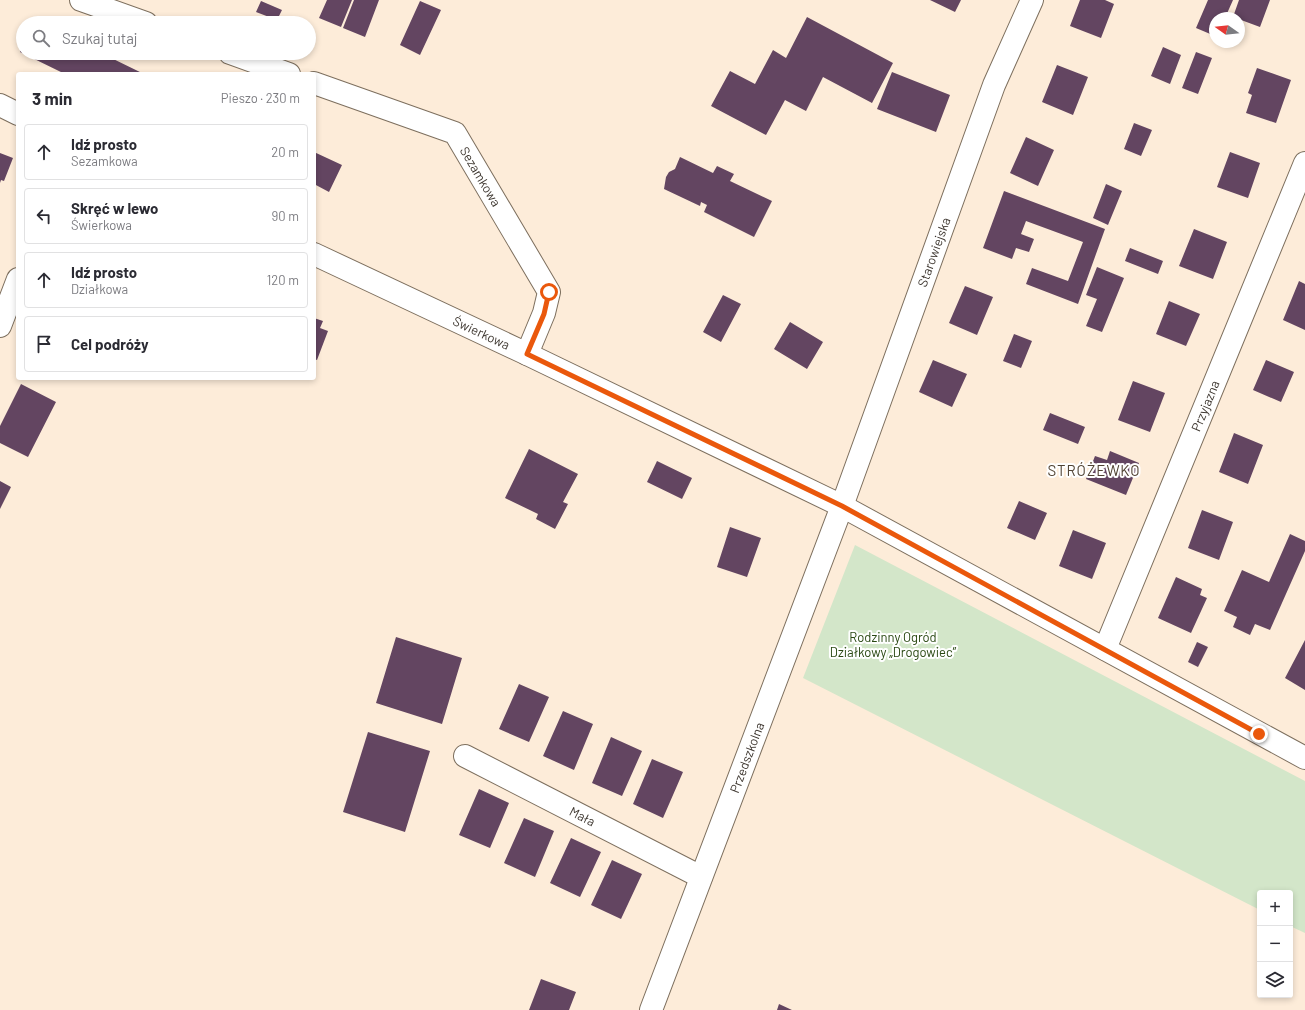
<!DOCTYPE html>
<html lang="pl">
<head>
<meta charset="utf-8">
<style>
	:root { --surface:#fff; --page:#f2f2f3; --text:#2b2b33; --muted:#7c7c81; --line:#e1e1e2 }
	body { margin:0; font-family:Barlow,sans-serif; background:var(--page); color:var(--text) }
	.controls { position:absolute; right:12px; bottom:12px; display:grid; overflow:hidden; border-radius:4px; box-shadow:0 2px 6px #0003 }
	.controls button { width:36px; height:36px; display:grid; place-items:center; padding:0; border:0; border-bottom:1px solid var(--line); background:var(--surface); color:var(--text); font:20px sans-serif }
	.compass { position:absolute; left:1209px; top:12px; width:36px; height:36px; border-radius:50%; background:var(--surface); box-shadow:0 2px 6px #0003; rotate:285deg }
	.stop { position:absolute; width:12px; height:12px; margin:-9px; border:3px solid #ea580c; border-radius:50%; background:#fff }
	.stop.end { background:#ea580c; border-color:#fff; box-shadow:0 1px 4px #0008 }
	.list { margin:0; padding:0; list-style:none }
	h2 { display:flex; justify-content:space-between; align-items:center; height:52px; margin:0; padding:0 16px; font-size:17px }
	h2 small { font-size:13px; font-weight:400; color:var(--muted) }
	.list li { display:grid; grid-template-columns:26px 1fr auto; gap:12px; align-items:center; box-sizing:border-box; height:56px; margin:0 8px 8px; padding:0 8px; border:1px solid var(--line); border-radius:4px }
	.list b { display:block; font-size:15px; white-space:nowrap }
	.list p { margin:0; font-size:13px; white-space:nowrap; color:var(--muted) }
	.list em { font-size:13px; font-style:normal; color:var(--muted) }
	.icon { flex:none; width:22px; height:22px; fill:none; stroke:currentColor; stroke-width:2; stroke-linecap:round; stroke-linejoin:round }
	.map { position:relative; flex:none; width:1305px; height:1010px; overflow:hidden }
	.search { position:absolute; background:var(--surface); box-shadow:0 2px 6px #0003; left:16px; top:16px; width:300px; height:44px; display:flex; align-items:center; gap:10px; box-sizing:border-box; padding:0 14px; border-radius:22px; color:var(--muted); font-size:15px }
	.panel { position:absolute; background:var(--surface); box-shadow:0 2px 6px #0003; left:16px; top:72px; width:300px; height:308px; border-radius:4px }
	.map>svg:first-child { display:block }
	.green { fill:#d3e6c9 }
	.building { fill:#634561 }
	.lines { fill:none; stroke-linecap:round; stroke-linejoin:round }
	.minor-casing { stroke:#7d6f5e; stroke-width:24 }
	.minor { stroke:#fff; stroke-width:22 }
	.route { stroke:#ea580c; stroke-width:5 }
	.labels { text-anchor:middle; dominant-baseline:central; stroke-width:4; stroke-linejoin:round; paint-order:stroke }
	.street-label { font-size:13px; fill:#3e3730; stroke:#fff }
	.park-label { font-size:13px; fill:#294812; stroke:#fff }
	.quarter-label { font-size:15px; letter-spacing:1px; fill:#514333; stroke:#fff }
</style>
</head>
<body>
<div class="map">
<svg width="1305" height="1010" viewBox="0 0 1305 1010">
	<rect width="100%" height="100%" fill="#fdecd9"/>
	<path class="green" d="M855,545L1305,781V933L1290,926V893H1260V910L803,678Z"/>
	<path class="building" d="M327,0H352L341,27L319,18Z
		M354,0H379L365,37L343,28Z
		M930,0H961L955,12Z
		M1080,0H1105L1114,4L1101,38L1070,26Z
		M1208,0H1233L1225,18H1215V36L1196,28Z
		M1239,0H1270L1260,27L1233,17Z
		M261,1L282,10L277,20L256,12Z
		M420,1L441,10L420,55L400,45Z
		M807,17L893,63L872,103L823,77L806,111L785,100L766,135L711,106L730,71L755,84L773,50L786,58Z
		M23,45V53H90L96,56L98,53H101L144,74H65L20,52Z
		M1163,47L1181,55L1170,84L1151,76Z
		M1196,52L1212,58L1198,94L1182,88Z
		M1057,65L1088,77L1073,115L1042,102Z
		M1257,68L1291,80L1276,123L1246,113L1252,95L1248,93Z
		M892,72L950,95L936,132L877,109Z
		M1134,123L1152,130L1141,156L1124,149Z
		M1026,137L1054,150L1038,186L1010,173Z
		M314,152L342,165L329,192L314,184Z
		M1230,152L1260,163L1248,198L1217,187Z
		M0,153L13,158L4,181L1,180L0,183Z
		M680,157L713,173L717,166L734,174L730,181L772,201L754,237L704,212L707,205L701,202L700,206L664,189L666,177L669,172L675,169Z
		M1106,184L1122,191L1108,225L1093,218Z
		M1004,191L1105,229L1078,304L1026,284L1032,268L1068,281L1083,242L1026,221L1021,234L1034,239L1029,252L1016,248L1012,259L983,248Z
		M1194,229L1227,242L1213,279L1179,266Z
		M1130,248L1163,261L1158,274L1125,261Z
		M1097,267L1124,278L1102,332L1086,326L1097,299L1086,295Z
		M1299,281L1305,284V330L1283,320Z
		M965,286L993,297L977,335L949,323Z
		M723,295L741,304L721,342L703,332Z
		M1169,301L1200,314L1186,346L1156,334Z
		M314,318L323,321L320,328L328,331L317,360L314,359Z
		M790,322L823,342L807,369L774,349Z
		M1014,334L1032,341L1021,368L1003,361Z
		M933,360L967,374L952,407L919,392Z
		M1266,360L1294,372L1281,402L1253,390Z
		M1133,381L1165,393L1150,432L1118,420Z
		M21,384L56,402L28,457L0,443V426Z
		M1050,413L1085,427L1078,444L1043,430Z
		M1234,433L1263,445L1248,484L1219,472Z
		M529,449L578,474L563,502L568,504L555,529L536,519L538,514L505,498Z
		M1110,451L1139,463L1126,495L1086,479L1095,456L1107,460Z
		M657,461L692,478L682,499L647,482Z
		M0,481L11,487L0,509Z
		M1019,501L1047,513L1035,540L1007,528Z
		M1202,510L1233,522L1219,560L1188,548Z
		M730,527L761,538L747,577L717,567Z
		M1073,530L1106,543L1092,579L1059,566Z
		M1290,534L1305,541V551L1270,630L1255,624L1250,635L1233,627L1237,617L1224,611L1242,570L1269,582Z
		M1176,577L1202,589L1200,595L1207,598L1191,633L1158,618Z
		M396,637L462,658L442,724L376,703Z
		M1305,640V690L1285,678Z
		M1197,642L1208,647L1198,667L1188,662Z
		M519,684L549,697L529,742L499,729Z
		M563,711L593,724L574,770L543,756Z
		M368,732L430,751L405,832L343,812Z
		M611,737L642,751L622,796L592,783Z
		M652,759L683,772L663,818L633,804Z
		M479,789L509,803L490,848L459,835Z
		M524,818L554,831L535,877L504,863Z
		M571,838L601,852L580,897L550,883Z
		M612,860L642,874L621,919L591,905Z
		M541,979L576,992L569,1010H529Z
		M779,1004L792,1010H777Z"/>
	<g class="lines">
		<g class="minor-casing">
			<g id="minor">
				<path d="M81,0L146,23"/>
				<path d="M230,53L289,74"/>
				<path id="s1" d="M314,83L455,133L549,292L544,313L527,354"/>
				<path d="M0,105L18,114"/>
				<path id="s2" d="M314,254L527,354L842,506L1305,758"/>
				<path d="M0,326L18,279"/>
				<path id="s3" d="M1105,649L1305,163"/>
				<path id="s4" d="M465,756L701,877"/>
				<path id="s5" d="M651,1010L842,506L994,85L1032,0"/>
			</g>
		</g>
		<use href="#minor" class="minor"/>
	</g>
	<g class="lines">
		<path class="route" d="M549,292L544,314L527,354L842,506L1259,734"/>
	</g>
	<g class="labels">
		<g class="street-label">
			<text stroke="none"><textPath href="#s1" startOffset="200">Sezamkowa</textPath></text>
			<text stroke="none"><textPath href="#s5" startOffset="809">Starowiejska</textPath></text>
			<text stroke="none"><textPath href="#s2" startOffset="185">Świerkowa</textPath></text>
			<text stroke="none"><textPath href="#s3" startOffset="263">Przyjazna</textPath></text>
			<text stroke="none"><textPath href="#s5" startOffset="270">Przedszkolna</textPath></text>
			<text stroke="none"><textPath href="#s4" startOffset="132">Mała</textPath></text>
		</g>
		<g class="park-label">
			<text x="893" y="637">Rodzinny Ogród<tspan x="893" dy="15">Działkowy „Drogowiec”</tspan></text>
		</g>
		<g class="quarter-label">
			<text x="1094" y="470">STRÓŻEWKO</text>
		</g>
	</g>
</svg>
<div class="controls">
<button>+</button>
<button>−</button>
<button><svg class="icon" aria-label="layers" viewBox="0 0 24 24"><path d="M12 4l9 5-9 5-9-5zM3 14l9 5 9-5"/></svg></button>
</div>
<svg class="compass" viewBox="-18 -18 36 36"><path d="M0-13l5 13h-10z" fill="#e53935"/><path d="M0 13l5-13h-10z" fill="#7c7c81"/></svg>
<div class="stop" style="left:549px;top:292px"></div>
<div class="stop end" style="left:1259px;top:734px"></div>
<div class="search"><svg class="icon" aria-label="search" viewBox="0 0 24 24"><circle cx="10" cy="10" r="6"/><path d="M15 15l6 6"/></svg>Szukaj tutaj</div>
<section class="panel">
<h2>3 min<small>Pieszo · 230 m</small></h2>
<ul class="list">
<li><svg class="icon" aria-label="ahead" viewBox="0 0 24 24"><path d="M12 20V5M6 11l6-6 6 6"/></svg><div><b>Idź prosto</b><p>Sezamkowa</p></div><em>20 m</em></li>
<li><svg class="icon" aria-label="left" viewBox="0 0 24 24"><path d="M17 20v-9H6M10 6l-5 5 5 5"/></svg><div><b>Skręć w lewo</b><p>Świerkowa</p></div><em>90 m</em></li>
<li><svg class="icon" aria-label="ahead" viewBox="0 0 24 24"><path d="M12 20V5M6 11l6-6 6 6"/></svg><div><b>Idź prosto</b><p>Działkowa</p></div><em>120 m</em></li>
<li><svg class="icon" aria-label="arrive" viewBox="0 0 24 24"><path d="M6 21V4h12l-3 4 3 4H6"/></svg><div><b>Cel podróży</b></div></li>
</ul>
</section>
</div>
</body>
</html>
